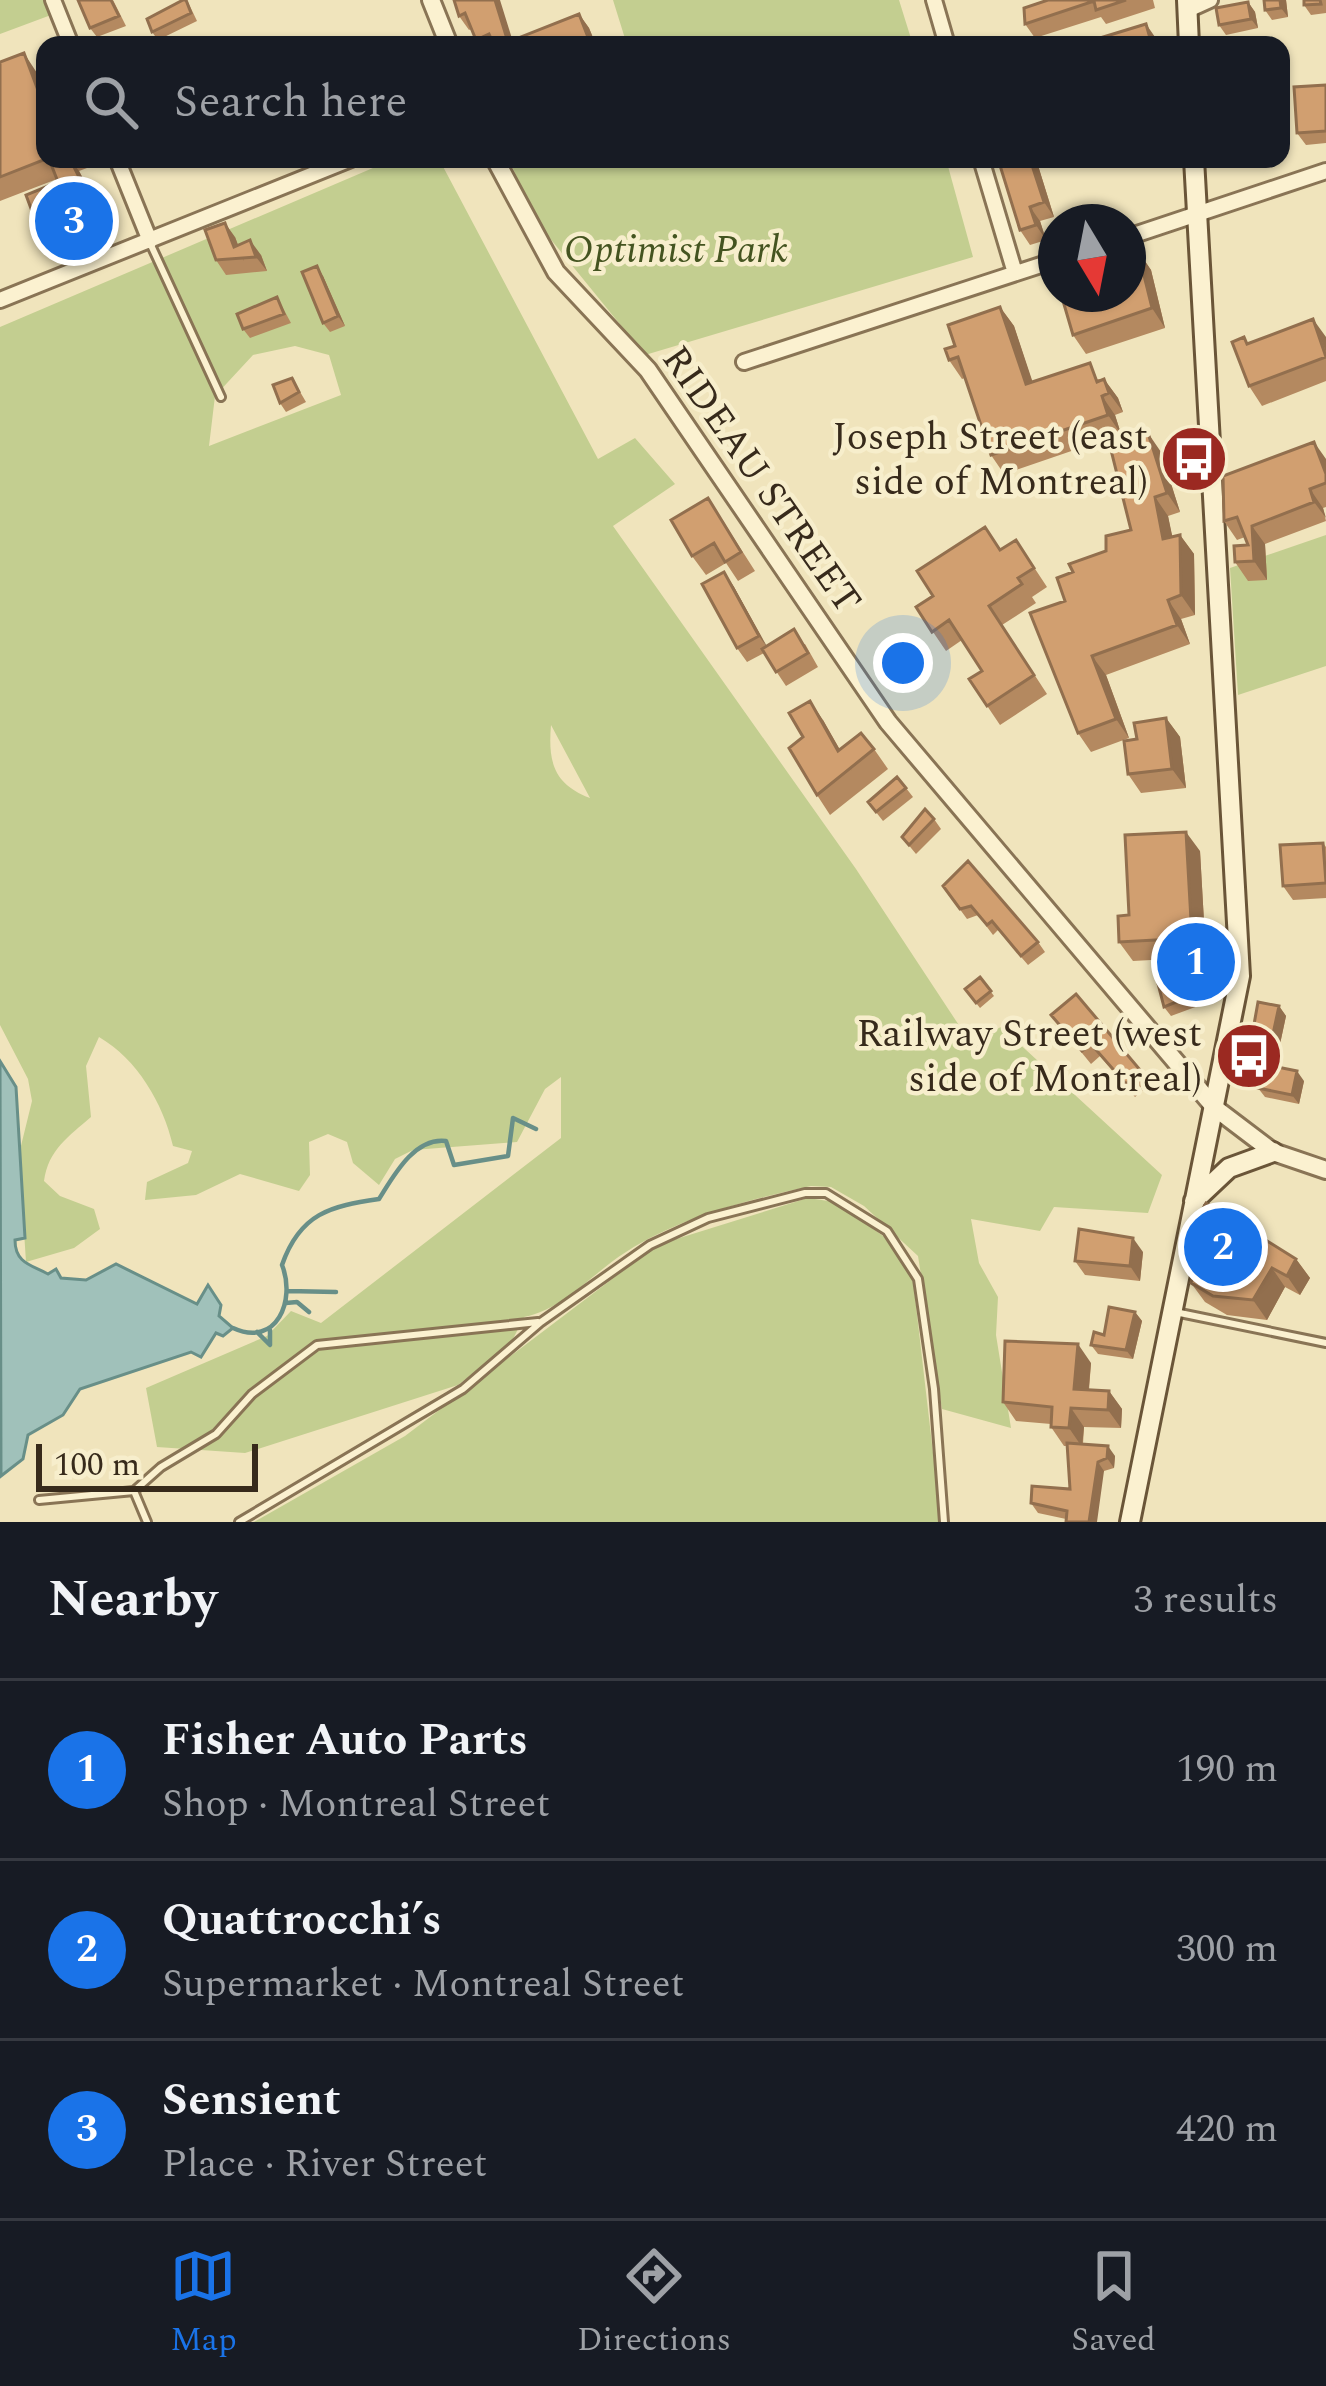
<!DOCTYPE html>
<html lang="en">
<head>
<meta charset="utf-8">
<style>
	:root { --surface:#171b24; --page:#20242c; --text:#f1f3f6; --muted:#9ea1a6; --line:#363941; --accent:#1a73e8 }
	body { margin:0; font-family:Spectral,serif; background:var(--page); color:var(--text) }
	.compass { position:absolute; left:1038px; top:204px; width:108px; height:108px; border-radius:50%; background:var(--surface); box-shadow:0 3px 9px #0004; rotate:170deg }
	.scale { position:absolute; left:36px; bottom:30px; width:222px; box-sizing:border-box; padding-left:12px; border:6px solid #372a1b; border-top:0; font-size:33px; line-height:42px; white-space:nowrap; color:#372a1b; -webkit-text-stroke:9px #f7eecc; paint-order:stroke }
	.you { position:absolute; left:903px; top:663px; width:42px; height:42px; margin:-30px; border:9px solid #fff; border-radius:50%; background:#1a73e8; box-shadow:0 0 0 18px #1a73e833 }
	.badge { display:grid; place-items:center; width:78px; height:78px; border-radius:50%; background:var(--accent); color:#fff; font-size:39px; font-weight:700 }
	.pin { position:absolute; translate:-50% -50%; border:6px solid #fff; box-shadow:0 3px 12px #0006 }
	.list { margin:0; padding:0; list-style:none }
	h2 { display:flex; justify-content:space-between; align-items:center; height:156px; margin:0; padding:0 48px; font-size:51px }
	h2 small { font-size:39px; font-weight:400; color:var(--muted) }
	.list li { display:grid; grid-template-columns:78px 1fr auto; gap:36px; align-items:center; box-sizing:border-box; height:180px; padding:0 48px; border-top:3px solid var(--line) }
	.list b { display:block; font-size:45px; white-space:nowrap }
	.list p { margin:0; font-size:39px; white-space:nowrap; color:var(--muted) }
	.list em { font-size:39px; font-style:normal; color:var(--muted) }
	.icon { flex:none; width:66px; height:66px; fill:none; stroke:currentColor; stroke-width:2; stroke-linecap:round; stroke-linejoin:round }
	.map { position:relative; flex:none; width:1326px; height:1522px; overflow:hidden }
	.search { position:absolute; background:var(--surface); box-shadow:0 3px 9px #0004; left:36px; right:36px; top:36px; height:132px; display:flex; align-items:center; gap:30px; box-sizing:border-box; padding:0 42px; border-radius:24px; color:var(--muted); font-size:45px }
	.sheet { height:696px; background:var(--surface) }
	nav { display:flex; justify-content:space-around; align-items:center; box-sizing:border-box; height:168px; border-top:3px solid var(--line); background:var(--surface); font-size:33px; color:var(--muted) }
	nav a { display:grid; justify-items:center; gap:6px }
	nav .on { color:var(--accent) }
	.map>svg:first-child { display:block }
	.green { fill:#c3ce90; fill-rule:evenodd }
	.water { fill:#a0c1ba; stroke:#688f88; stroke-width:3 }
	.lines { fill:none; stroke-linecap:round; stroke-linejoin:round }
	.stream { stroke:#688f88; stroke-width:4.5 }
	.service-casing { stroke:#897455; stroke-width:12 }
	.minor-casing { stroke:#897455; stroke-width:20 }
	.tertiary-casing { stroke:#897455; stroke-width:22 }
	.secondary-casing { stroke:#6a5538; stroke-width:24 }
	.service { stroke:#fbf1d0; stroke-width:6 }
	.minor { stroke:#fbf1d0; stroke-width:14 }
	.tertiary { stroke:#fbf1d0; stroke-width:16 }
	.secondary { stroke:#fbf1d0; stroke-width:18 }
	.wall { fill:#b48960 }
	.shaded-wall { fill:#926f4e }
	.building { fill:#d19f70; stroke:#926f4e; stroke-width:3 }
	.labels { text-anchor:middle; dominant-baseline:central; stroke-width:9; stroke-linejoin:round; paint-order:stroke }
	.park-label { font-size:39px; font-style:italic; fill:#445420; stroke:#f7eecc }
	.poi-label { font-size:39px; fill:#372a1b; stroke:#f7eecc; text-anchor:end }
	.street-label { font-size:39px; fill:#372a1b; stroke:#f7eecc }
</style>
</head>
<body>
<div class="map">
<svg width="1326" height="1522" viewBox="0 0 1326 1522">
	<rect width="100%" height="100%" fill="#f0e4bc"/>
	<path class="green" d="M0,0H45L51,15L0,34Z
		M613,0H899L913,45H627Z
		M394,159H439L598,459L635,438L675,484L613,526L856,869L970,1042L1001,1027L1162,1175L1148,1213L1054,1207L1040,1231L971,1219L979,1263L998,1297L996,1335L1011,1428L942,1409L918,1256L864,1206L831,1187L811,1186C748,1200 681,1217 626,1252C592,1273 565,1309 524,1317L511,1343L458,1385L245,1453L157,1447L146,1388L267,1336L291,1311L321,1323L561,1138V1077L545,1089L517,1142L413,1150L395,1159L379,1185L353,1163L347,1142L328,1134L309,1142L310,1175L299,1191L240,1174L196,1195L145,1200L147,1182L188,1163L192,1151L173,1146C163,1103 137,1059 99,1037L86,1066L91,1117C69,1136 48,1150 44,1181L60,1196L94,1209L100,1229L74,1248L26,1262L19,1154L32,1101L28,1079L0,1025V327ZM295,346L329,355L341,395L209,446L215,396L253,355ZM551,725L590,798C553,784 548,761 551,725Z
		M509,159H946L973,257L645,355L535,220Z
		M1326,535V666L1238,695L1230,568Z
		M808,1198L835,1202L886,1238L913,1280L941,1522H254L405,1436L657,1245Z"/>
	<path class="water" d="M0,1061L16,1087L25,1238L15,1240C15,1263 31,1265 48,1274L56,1269L61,1278L86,1280L116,1264L197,1304L208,1285L221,1305L219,1316L233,1328L223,1336L216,1333L201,1357L191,1352L80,1389L63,1415L28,1435L23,1459L1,1476Z"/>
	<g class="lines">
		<path class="stream" d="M288,1291L336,1292
			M286,1303L297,1302L309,1312
			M233,1328C277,1348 296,1300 282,1265C300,1213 331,1206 379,1199C393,1177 414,1137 446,1141L454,1165L508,1156L513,1118L536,1129
			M257,1332L270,1345V1330"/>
		<g class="service-casing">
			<path id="service" d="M150,243L221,397
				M1175,1312L1326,1343
				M134,1491L147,1522
				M39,1500L134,1491L161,1467L216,1434L252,1394L317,1345L538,1322
				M239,1522L463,1389L541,1322L650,1245L708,1218L805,1193H826L887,1231L918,1279L934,1389L944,1522"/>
		</g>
		<g class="minor-casing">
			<path id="minor" d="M53,0L71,45
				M934,0L947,45
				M1188,10L1210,0
				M117,159L150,241
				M981,159L1015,273
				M1128,237L1326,171
				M0,300L351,159
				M744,362L1056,260"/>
		</g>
		<g class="tertiary-casing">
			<path id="tertiary" d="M431,0L449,45
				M495,159L556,272L648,370L888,722L1215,1108L1273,1152L1326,1170"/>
		</g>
		<g class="secondary-casing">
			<path id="secondary" d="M1187,0L1189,45
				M1194,1201L1229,1168L1273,1152
				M1130,1522L1240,976L1194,159"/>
		</g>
		<use href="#service" class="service"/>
		<use href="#minor" class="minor"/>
		<use href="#tertiary" class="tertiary"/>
		<use href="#secondary" class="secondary"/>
	</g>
	<path class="wall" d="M113,0L126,26L97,37L90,28Z
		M187,0L197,21L158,40L152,32Z
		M454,0L513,40L579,14L589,28L596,45H479L471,29L469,30L459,16Z
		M1048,0H1153L1155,8L1106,24L1101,17L1035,38L1025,24Z
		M1286,0L1288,17L1272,20L1265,10Z
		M1304,0H1326V13L1311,15L1304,5Z
		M1248,2L1255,12L1258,28L1226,35L1219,25Z
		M0,62L37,73L45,159H93L95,165L79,171L109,228L53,250L39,230L58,182L57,179L0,201Z
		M1326,85V143L1306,145L1297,133Z
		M1036,159L1054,217L1040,221L1046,240L1030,245L1020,230Z
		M1227,159H1252H1250V166L1232,167Z
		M235,237L238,245L261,255L267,271L226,275L216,260Z
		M1138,251L1151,270L1165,328L1086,354L1073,335Z
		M323,276L345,326L330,332L323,323Z
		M277,297L291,323L250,338L243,329Z
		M1000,307L1014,326L1032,382L1104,379L1118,398L1123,412L1115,415L1121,434L1004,474L991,455L965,378L962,379L949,360L955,346Z
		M1326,337V381L1262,406L1249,386V344Z
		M292,378L306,402L286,412L280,403Z
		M1161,452L1180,512L1168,516L1172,537L1180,535L1194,554L1195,615L1181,619L1190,644L1106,675L1129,738L1091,752L1078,733L1065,601L1073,572L1106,551L1131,530Z
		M1326,459V507L1323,508L1326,521L1265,544L1267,580L1248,581L1235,562L1248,545L1245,537L1237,540L1224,521Z
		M721,518L755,571L738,581L726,563L706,575L692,556Z
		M1016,540L1047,587L1032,597L1036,603L1002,625L1047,694L1000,725L969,679L982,671L962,640L946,651L916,607Z
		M724,572L734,587L766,646L805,644L818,667L786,686L764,653L747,662L737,648Z
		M1166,718L1180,737L1186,788L1141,793L1128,774L1137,739Z
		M823,720L840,750L874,749L888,769L830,815L817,795Z
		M906,788L913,797L883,821L868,802Z
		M934,819L941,829L916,854L902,837Z
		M1323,843L1326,847V898L1293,900L1283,886Z
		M1200,851L1206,957L1133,961L1119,942L1129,915Z
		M943,886L1038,942L1045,952L1028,965L998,930L993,935L978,915L967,919Z
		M1184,971L1190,980L1198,1006L1171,1016L1164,1007Z
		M980,977L994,996L980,1008L965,989Z
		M1279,1006L1286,1016L1280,1044L1259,1040L1253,1030Z
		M1051,1015L1141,1071L1150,1084L1135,1097L1100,1056L1091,1064Z
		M1304,1081L1299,1104L1265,1097L1258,1088Z
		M1192,1228L1296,1259L1310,1278L1300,1295L1285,1287L1267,1320L1227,1315L1205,1302L1191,1283L1224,1258L1205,1247Z
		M1143,1252L1140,1281L1085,1275L1075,1261Z
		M1135,1312L1142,1321L1133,1359L1098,1354L1091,1345Z
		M1091,1363L1089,1390L1109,1391L1122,1409L1121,1428L1084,1427L1083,1444L1115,1456L1114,1468L1104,1471L1066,1519L1038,1513L1031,1503L1070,1489L1068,1446H1064L1051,1427V1424L1016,1421L1003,1402Z"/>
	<path class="shaded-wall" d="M495,0H500L514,45L508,42Z
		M1280,0H1286L1288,17L1281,8Z
		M1248,2L1255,12L1258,28L1251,19Z
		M579,14L589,28L596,45H591Z
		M1146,24L1155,37L1157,45H1152Z
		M24,53L37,73L45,93V109Z
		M70,159L79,171L109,228L95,209Z
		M1030,159H1036L1054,217L1044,202Z
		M1030,207L1040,221L1046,240L1036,225Z
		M225,223L235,237L244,261L234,247Z
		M250,240L261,255L267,271L256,257Z
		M1138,251L1151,270L1165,328L1152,308Z
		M317,266L323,276L345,326L338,316Z
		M1000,307L1014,326L1040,404L1026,384Z
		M1313,319L1326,337V352Z
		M1104,379L1118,398L1123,412L1109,393Z
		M1102,396L1115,415L1121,434L1108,415Z
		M1148,433L1161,452L1180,512L1167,493Z
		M1314,442L1326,459V474Z
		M1310,489L1323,508L1326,518L1314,502Z
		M1155,497L1168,516L1177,558L1163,539Z
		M1252,526L1265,544L1267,580L1254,561Z
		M1180,535L1194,554L1195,615L1181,595Z
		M724,572L734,587L769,650L759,636Z
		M1168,600L1181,619L1190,644L1177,625Z
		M1092,656L1106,675L1129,738L1116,719Z
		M810,701L823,720L852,771L838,751Z
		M1166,718L1180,737L1186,788L1172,769Z
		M1186,832L1200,851L1206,957L1192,938Z
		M1184,971L1190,980L1198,1006L1191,996Z
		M1279,1006L1286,1016L1280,1044L1273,1034Z
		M1297,1071L1304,1081L1299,1104L1292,1095Z
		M1133,1238L1143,1252L1140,1281L1130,1266Z
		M1296,1259L1310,1278L1300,1295L1287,1276Z
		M1272,1268L1285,1287L1267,1320L1253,1300Z
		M1135,1312L1142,1321L1133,1359L1126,1350Z
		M1078,1344L1091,1363L1087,1408L1074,1389Z
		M1109,1391L1122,1409L1121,1428L1108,1410Z
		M1071,1408L1084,1427L1082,1447L1069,1428Z
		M1108,1446L1115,1456L1114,1468L1107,1458Z
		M1098,1462L1104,1471L1097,1522H1089Z"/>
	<path class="building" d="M78,0H111L119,16L90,28Z
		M183,0H186L191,13L152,32L147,19Z
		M454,0H495L508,42L579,14L591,45H494L489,34L476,40L465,13L459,16Z
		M1048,0H1126L1096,10L1094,1L1025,24L1024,8Z
		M1264,0H1280L1281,8L1265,10Z
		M1304,0H1320L1321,4L1304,5Z
		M1248,2L1251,19L1219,25L1216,8Z
		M1146,24L1152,45H1077Z
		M24,53L45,109L46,159L0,177V62Z
		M1326,85V131L1297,133L1294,87Z
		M49,159H70L95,209L39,230L26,195L58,182Z
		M998,159H1030L1044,202L1030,207L1036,225L1020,230Z
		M225,223L234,247L250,240L256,257L216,260L205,230Z
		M1138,251L1152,308L1073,335L1061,294H1128V254Z
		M317,266L338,316L323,323L302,272Z
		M277,297L284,314L243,329L237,314Z
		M1000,307L1026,384L1090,363L1097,382L1104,379L1109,393L1102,396L1108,415L991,455L958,357L949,360L945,349L955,346L948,325Z
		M1313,319L1326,357L1249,386L1232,342L1244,337L1247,344Z
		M292,378L299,392L280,403L273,385Z
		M1148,433L1167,493L1155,497L1163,539L1180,535L1181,595L1168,600L1177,625L1092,656L1116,719L1078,733L1030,613L1065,601L1057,578L1073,572L1069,564L1106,551V536L1131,530L1110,446Z
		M1314,442L1326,474V483L1310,489L1314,502L1252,526L1254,561L1235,562L1234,546L1248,545L1237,517L1224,521L1223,476Z
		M708,498L741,552L725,562L714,543L692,556L671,520Z
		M985,527L1000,550L1016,540L1034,568L1018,578L1022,584L989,606L1034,675L987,706L969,679L982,671L949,620L932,632L916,607L933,596L917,571Z
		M724,572L759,636L737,648L702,584Z
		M794,629L808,653L776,672L762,649Z
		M810,701L838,751L861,733L874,749L817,795L789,748L803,737L789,713Z
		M1166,718L1172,769L1128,774L1124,741L1137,739L1134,723Z
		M897,777L906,788L876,812L868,802Z
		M925,809L934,819L909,845L902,837Z
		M1186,832L1192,938L1119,942L1118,916L1129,915L1125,835Z
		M1323,843L1326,883L1283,886L1280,845Z
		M968,861L1038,942L1021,956L992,921L987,925L971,906L960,909L943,886Z
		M1184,971L1191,996L1164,1007L1156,976Z
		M980,977L991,991L976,1003L965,989Z
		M1076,994L1141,1071L1126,1084L1091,1044L1082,1051L1051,1015Z
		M1258,1002L1279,1006L1273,1034L1253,1030Z
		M1263,1064L1297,1071L1292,1095L1258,1088Z
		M1206,1203L1296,1259L1287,1276L1272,1268L1253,1300L1213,1296L1191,1283L1198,1254L1253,1262L1192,1228Z
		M1079,1229L1133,1238L1130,1266L1075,1261Z
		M1109,1307L1135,1312L1126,1350L1091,1345L1094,1332L1104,1335Z
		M1005,1341L1078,1344L1074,1389L1109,1391L1108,1410L1071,1408L1069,1428L1051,1427L1052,1407L1003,1402Z
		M1067,1443L1108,1446L1107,1458L1098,1462L1089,1522H1066L1067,1511L1031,1503L1032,1486L1070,1489Z"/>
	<defs>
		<g id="bus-disc" transform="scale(3.45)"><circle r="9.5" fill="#9b2921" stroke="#f7eecc"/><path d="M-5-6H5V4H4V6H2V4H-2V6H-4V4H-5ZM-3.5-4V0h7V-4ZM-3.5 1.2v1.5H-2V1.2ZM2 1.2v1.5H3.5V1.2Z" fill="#fff"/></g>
	</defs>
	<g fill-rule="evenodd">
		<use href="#bus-disc" x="1194" y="459"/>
		<use href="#bus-disc" x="1249" y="1056"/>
	</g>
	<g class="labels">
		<g class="park-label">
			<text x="676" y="250">Optimist Park</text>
		</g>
		<g class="poi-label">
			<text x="1148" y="437">Joseph Street (east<tspan x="1148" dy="45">side of Montreal)</tspan></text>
			<text x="1202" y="1034">Railway Street (west<tspan x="1202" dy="45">side of Montreal)</tspan></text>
		</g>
		<g class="street-label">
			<text transform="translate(761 480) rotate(55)">RIDEAU STREET</text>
		</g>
	</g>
</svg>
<svg class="compass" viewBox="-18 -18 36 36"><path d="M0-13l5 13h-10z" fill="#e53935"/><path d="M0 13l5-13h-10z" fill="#9ea1a6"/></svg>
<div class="scale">100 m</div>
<div class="you"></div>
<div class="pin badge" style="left:1196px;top:962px">1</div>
<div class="pin badge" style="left:1223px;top:1247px">2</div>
<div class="pin badge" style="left:74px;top:221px">3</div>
<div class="search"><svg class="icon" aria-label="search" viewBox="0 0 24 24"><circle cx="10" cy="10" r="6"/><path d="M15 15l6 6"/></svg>Search here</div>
</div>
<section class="sheet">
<h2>Nearby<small>3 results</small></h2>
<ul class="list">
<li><span class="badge">1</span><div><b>Fisher Auto Parts</b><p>Shop · Montreal Street</p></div><em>190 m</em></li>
<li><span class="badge">2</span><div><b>Quattrocchi’s</b><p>Supermarket · Montreal Street</p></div><em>300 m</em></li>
<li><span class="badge">3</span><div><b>Sensient</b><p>Place · River Street</p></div><em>420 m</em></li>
</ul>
</section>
<nav>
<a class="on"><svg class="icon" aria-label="map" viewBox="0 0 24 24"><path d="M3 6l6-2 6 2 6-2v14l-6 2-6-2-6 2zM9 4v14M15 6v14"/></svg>Map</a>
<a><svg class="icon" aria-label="directions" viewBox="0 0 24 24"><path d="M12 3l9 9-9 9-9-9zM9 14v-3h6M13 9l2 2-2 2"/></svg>Directions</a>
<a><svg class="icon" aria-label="saved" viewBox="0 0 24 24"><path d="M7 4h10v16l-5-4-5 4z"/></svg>Saved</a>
</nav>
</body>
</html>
